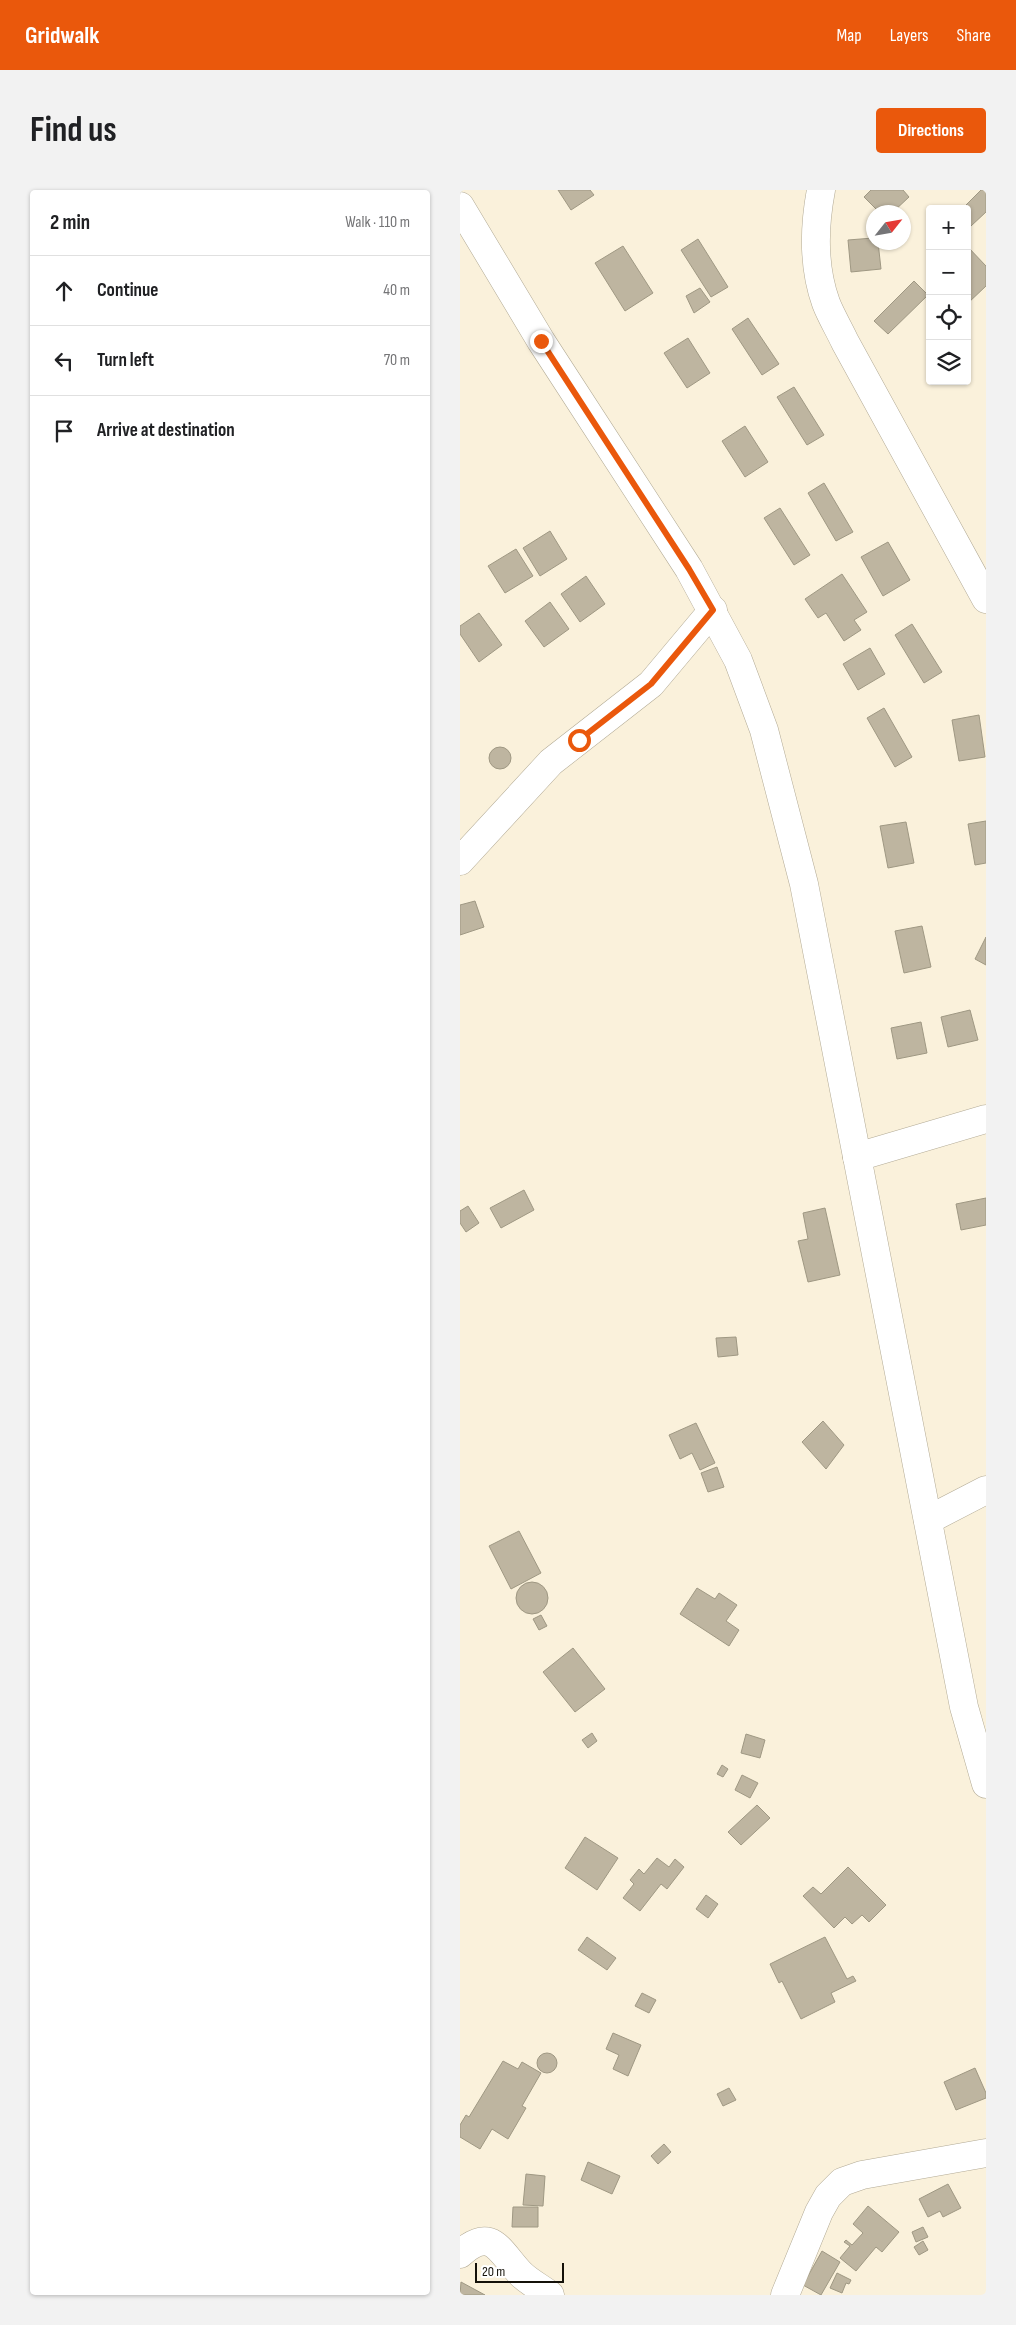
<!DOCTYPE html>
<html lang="en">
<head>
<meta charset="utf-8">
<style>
	:root { --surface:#fff; --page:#f2f2f2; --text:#202124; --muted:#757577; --line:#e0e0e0; --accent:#ea580c }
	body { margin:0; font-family:"Sofia Sans Condensed",sans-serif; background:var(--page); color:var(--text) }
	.controls { position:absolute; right:15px; top:15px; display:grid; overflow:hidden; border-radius:5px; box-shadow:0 1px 4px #0004 }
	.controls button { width:45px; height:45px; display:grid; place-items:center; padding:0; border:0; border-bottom:1px solid var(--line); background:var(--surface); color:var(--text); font:25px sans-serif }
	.compass { position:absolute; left:406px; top:15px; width:45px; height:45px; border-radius:50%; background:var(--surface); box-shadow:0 1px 4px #0004; rotate:59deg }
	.scale { position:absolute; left:15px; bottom:12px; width:89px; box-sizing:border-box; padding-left:5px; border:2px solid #141109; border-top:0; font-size:14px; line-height:18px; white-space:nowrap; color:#141109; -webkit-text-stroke:4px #fff; paint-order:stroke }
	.stop { position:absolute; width:15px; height:15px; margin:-11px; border:4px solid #ea580c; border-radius:50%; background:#fff }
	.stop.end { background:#ea580c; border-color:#fff; box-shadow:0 1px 5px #0008 }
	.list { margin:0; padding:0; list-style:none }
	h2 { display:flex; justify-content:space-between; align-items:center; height:65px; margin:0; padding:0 20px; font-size:21px }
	h2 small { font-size:16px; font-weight:400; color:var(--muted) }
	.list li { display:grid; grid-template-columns:32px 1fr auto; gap:15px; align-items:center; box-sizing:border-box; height:70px; padding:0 20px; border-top:1px solid var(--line) }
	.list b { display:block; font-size:19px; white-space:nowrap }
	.list em { font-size:16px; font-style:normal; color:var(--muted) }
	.icon { flex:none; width:28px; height:28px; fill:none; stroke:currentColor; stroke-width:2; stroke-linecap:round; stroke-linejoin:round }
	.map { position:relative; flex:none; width:526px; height:2105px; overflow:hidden; border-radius:5px }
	header { display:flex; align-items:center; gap:30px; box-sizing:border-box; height:70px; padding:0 25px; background:var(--accent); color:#fff }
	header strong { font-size:24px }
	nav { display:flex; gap:28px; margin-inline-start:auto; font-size:18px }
	.intro { display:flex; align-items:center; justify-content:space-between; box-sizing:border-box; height:120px; padding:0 30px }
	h1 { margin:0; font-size:35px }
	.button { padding:12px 22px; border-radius:5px; background:var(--accent); color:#fff; font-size:18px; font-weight:700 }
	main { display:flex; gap:30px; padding:0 30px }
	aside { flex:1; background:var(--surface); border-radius:5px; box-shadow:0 1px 4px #0004 }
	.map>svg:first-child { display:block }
	.building { fill:#beb5a0; stroke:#9f9883 }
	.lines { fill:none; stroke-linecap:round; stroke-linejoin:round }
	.minor-casing { stroke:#b2aa95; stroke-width:29 }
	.tertiary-casing { stroke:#b2aa95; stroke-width:29 }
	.minor { stroke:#fff; stroke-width:28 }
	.tertiary { stroke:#fff; stroke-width:28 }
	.route { stroke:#ea580c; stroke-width:6 }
</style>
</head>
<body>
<header>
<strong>Gridwalk</strong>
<nav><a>Map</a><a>Layers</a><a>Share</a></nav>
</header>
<div class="intro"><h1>Find us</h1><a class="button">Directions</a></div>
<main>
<aside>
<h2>2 min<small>Walk · 110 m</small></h2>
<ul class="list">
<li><svg class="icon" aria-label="ahead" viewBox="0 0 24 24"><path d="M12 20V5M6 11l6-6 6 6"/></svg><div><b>Continue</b></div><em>40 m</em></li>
<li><svg class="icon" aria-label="left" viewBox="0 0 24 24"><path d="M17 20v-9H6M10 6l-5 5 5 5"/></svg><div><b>Turn left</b></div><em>70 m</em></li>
<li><svg class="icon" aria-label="arrive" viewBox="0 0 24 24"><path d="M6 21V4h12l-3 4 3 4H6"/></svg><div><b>Arrive at destination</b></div></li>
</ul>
</aside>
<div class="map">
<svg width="526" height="2105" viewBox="0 0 526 2105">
	<rect width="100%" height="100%" fill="#faf1db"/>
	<path class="building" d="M98,0H130L134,5L111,20Z
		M411,0H443L449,7L433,22H419L404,7Z
		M521,0H526V22L511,36L507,32V19H502Z
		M413,48V52H418L421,79L391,82L388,50Z
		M238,49L268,97L251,107L221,60Z
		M163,56L193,103L165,121L135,73Z
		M507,56L526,76V96L507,114Z
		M454,91L468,105L428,144L414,131Z
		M240,98L250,112L234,123L226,106Z
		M288,128L319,174L302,185L272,139Z
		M228,148L250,183L227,198L204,163Z
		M334,197L364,245L347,255L317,207Z
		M285,236L308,272L285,287L262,251Z
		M364,293L393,342L376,351L348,303Z
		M320,318L350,365L334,375L304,328Z
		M90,341L107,369L80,386L63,358Z
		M428,352L450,390L423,406L401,367Z
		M56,359L73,386L45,403L28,376Z
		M382,384L407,422L394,430L401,440L384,451L366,423L358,428L345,409Z
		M126,386L145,414L120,432L101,404Z
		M90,412L109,439L84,457L65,431Z
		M19,423L42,455L19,472L0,444V436Z
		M452,434L482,482L464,493L435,445Z
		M410,458L425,484L398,500L383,474Z
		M424,518L452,567L435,577L407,528Z
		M519,525L525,567L499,571L492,530Z
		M29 568a11 11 0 1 1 22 0a11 11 0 1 1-22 0Z
		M526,631V673L515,675L508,634Z
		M446,632L454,673L428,678L420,636Z
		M15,711L24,737L0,745V715Z
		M462,736L471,777L444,783L435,741Z
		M526,747V775L515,769Z
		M510,820L518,850L488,857L481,827Z
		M461,832L467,863L437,869L431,838Z
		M64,1000L74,1020L41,1038L30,1018Z
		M526,1008V1035L501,1040L496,1014Z
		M8,1016L19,1033L6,1042L0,1033V1021Z
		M365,1018L380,1085L348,1092L338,1051L348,1049L343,1023Z
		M276,1147L278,1165L258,1167L256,1148Z
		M363,1231L384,1255L366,1279L342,1252Z
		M236,1233L255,1273L240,1280L232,1263L220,1269L209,1245Z
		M257,1277L264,1297L248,1302L241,1283Z
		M59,1341L81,1383L51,1399L29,1356Z
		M56 1408a16 16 0 1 1 32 0a16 16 0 1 1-32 0Z
		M237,1398L255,1409L259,1403L277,1415L266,1431L279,1440L269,1456L220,1424Z
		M81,1425L87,1436L79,1440L73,1429Z
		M113,1458L145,1499L115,1522L83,1482Z
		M132,1543L137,1551L128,1558L122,1550Z
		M286,1544L305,1550L300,1568L281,1563Z
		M262,1575L268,1579L263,1587L257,1584Z
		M282,1585L298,1593L290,1608L275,1600Z
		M297,1615L310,1628L281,1655L268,1642Z
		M125,1647L158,1668L137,1700L105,1678Z
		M197,1668L209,1677L215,1669L224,1677L207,1699L201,1694L180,1721L163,1708L174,1694L170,1690L179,1679L184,1684Z
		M388,1677L426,1715L409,1732L402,1725L392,1734L385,1727L374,1738L343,1706L353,1697L361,1704Z
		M246,1705L258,1714L248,1728L236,1719Z
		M127,1747L156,1768L147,1780L118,1760Z
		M365,1747L387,1789L393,1786L396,1791L371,1803L375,1812L341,1829L322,1791L319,1793L310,1774Z
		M182,1803L196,1810L189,1823L175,1816Z
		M153,1843L181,1855L168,1886L153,1879L159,1865L146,1859Z
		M77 1873a10 10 0 1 1 20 0a10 10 0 1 1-20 0Z
		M43,1871L58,1879L62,1872L81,1883L62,1916L66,1918L48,1949L32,1939L20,1959L0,1947V1935L6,1925L9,1927Z
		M515,1878L526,1903V1908L496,1920L484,1892Z
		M269,1898L276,1910L263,1916L257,1904Z
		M204,1954L211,1962L198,1974L191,1966Z
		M128,1972L160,1986L152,2004L121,1990Z
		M66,1984L85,1986L83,2016L63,2015Z
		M488,1994L501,2018L483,2027L480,2021L468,2027L459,2009Z
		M408,2016L439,2042L422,2062L416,2057L396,2081L380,2068L390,2056L384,2052L386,2050L392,2055L403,2043L393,2034Z
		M53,2017H78V2037H52Z
		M463,2037L468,2047L456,2052L452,2042Z
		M463,2051L468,2060L459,2065L454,2057Z
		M362,2061L380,2072L361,2105L343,2095Z
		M377,2083L391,2090L389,2094L386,2093L382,2103L370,2098Z
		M1,2092L25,2105H0Z"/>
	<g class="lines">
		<g class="minor-casing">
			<path id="minor" d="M361,0C354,37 353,77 366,113C371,126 379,139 385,152L526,409
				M0,671L91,572L191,494L253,420
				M397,967L526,929
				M468,1330L526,1300
				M0,2064C32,2035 39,2061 61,2084C69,2092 81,2098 90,2105
				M325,2105L359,2022L368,2006L382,1992L402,1985L526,1963"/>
		</g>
		<g class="tertiary-casing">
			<path id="tertiary" d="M0,16L81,151L229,379L278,470L304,540L344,694L504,1517L526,1594"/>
		</g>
		<use href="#minor" class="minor"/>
		<use href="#tertiary" class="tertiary"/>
	</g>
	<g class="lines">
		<path class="route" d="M81,151L229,379L253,420L191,494L119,550"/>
	</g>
</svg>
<div class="controls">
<button>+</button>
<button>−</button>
<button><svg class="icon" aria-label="locate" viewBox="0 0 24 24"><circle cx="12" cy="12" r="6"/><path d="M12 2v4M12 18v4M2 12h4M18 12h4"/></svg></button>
<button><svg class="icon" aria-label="layers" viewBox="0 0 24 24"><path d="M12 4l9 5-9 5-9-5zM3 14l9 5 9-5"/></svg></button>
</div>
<svg class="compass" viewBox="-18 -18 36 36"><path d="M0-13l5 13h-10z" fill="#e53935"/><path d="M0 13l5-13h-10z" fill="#757577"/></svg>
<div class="scale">20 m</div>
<div class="stop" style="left:119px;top:550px"></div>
<div class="stop end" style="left:81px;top:151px"></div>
</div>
</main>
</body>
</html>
